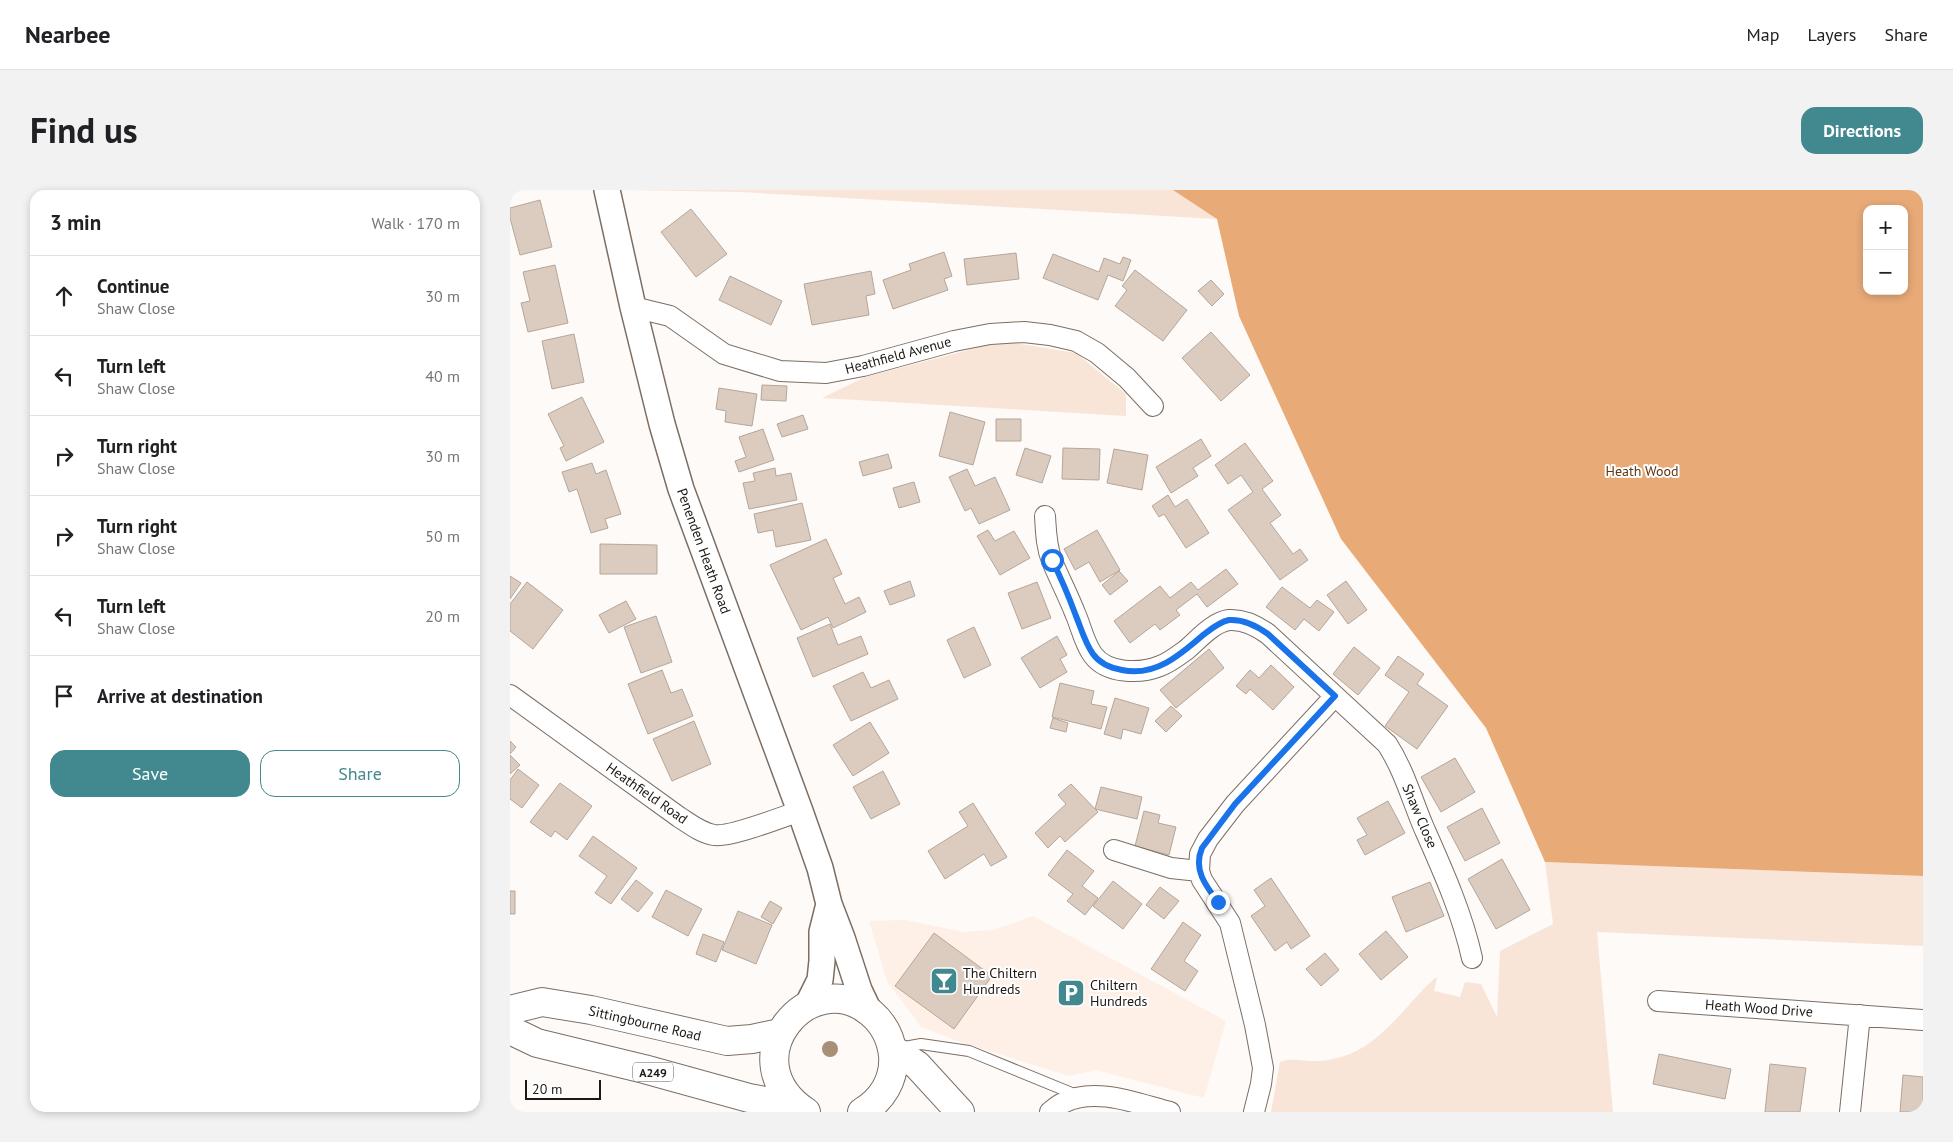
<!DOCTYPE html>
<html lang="en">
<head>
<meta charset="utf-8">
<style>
	:root { --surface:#fff; --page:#f2f2f2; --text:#202124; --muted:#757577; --line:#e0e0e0; --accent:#41888f }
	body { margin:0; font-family:"PT Sans",sans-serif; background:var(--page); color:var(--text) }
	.controls { position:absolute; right:15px; top:15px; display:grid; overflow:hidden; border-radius:10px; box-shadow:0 2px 8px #0003 }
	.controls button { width:45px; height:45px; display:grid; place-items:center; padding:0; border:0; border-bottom:1px solid var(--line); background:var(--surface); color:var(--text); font:25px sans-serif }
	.scale { position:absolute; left:15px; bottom:12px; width:76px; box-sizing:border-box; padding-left:5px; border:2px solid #1d1813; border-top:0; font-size:14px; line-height:18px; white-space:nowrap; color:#1d1813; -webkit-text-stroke:4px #fff; paint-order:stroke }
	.stop { position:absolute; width:15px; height:15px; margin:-11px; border:4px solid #1a73e8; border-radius:50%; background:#fff }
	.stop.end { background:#1a73e8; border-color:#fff; box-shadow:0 1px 5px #0008 }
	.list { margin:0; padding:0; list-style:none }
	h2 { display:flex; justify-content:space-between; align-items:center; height:65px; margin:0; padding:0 20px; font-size:21px }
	h2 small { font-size:16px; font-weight:400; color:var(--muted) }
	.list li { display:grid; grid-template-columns:32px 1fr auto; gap:15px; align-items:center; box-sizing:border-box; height:80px; padding:0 20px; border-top:1px solid var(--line) }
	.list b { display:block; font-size:19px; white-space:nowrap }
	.list p { margin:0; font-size:16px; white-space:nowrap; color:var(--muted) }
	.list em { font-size:16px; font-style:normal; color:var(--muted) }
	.actions { display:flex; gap:10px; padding:15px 20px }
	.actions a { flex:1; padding:11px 0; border:1px solid var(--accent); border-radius:15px; text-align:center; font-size:18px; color:var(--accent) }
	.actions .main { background:var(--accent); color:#fff }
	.icon { flex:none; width:28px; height:28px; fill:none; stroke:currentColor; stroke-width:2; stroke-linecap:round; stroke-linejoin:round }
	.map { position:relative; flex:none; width:1413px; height:922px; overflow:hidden; border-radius:15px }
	header { display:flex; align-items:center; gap:30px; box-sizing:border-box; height:70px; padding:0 25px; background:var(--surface); border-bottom:1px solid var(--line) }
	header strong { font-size:24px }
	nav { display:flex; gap:28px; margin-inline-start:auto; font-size:18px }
	.intro { display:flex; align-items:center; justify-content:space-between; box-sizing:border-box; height:120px; padding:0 30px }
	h1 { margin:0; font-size:35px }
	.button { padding:12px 22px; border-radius:15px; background:var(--accent); color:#fff; font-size:18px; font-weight:700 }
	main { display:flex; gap:30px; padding:0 30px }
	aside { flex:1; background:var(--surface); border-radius:15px; box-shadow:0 2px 8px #0003 }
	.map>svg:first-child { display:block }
	.built { fill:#fef0e6 }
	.green { fill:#f9e5d7 }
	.forest { fill:#e8aa77; fill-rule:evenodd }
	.building { fill:#dcccc0; stroke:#b5a69a }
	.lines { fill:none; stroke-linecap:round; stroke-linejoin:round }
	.service-casing { stroke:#7c6e63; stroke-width:12 }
	.minor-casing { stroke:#7c6e63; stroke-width:22 }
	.tertiary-casing { stroke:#7c6e63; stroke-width:28 }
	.trunk-casing { stroke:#7c6e63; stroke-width:30 }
	.service { stroke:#fff; stroke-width:10 }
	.minor { stroke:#fff; stroke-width:20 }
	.tertiary { stroke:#fff; stroke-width:25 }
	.trunk { stroke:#fff; stroke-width:28 }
	.tree { fill:#a78f78 }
	.route { stroke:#1a73e8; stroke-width:6 }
	.labels { text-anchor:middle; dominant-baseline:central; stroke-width:4; stroke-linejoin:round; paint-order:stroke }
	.shield { fill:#fff; stroke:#615d5a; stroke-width:1 }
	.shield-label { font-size:12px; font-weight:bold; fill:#1d1813 }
	.street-label { font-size:14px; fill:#1d1813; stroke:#fff }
	.park-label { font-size:14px; fill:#603711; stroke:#fff }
	.poi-label { font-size:14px; fill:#1d1813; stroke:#fff; text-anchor:start }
</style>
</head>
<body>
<header>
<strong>Nearbee</strong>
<nav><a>Map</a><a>Layers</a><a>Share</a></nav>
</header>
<div class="intro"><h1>Find us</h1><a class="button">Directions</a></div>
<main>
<aside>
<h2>3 min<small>Walk · 170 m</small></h2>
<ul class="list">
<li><svg class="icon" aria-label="ahead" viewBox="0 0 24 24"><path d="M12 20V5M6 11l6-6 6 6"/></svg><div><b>Continue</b><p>Shaw Close</p></div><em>30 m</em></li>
<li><svg class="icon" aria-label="left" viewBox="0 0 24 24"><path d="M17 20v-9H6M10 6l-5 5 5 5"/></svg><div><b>Turn left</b><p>Shaw Close</p></div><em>40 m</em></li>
<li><svg class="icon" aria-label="right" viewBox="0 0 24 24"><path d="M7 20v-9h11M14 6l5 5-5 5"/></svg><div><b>Turn right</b><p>Shaw Close</p></div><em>30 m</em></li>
<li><svg class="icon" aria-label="right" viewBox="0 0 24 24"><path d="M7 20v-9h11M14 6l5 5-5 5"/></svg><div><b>Turn right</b><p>Shaw Close</p></div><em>50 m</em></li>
<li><svg class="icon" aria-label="left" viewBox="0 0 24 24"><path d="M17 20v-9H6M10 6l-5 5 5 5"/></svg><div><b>Turn left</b><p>Shaw Close</p></div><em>20 m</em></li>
<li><svg class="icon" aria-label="arrive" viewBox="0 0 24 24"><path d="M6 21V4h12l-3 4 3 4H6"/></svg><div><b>Arrive at destination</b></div></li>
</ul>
<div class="actions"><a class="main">Save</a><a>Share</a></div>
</aside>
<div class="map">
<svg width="1413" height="922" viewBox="0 0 1413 922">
	<rect width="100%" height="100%" fill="#fdfaf7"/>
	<path class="built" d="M523,726L716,831L694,908L586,880L559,886L447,851L410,836L377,791L359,731L395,730L454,742L484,740Z"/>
	<path class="green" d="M117,0H713L707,29L231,2Z
		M493,151L566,163L616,204V226L312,208L355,187Z
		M1035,672L1413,686V756L1087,742L1103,922H761L770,872C781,867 796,872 808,871C816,871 823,869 831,867C871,856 895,815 925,788H927L924,801L950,807L955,792L971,794L987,827L990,761L1043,734Z"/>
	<path class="forest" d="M663,0H1413V686L1035,672L976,538L831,349L729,126L707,29ZM1357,19H1394V101H1357Z"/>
	<path class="building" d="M30,10L42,57L10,65L0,28V18Z
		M181,19L217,64L186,87L151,42Z
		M434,62L442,86L434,89L438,100L383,119L373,90L401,80L399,74Z
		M506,63L509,89L457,95L454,69Z
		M543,64L589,82L594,68L610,74L613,67L621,70L613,91L598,85L588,110L533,88Z
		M45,75L58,133L18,142L11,113L20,111L13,82Z
		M625,80L677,120L653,151L605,116L617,100L612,96Z
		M361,81L365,104L356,106L359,125L302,135L294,94Z
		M220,86L272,111L261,135L209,110Z
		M701,90L714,104L702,116L688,101Z
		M701,142L740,185L711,211L672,168Z
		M64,144L74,192L42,199L32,151Z
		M252,195L277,196L276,211L251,210Z
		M209,198L247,204L242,236L215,232L216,221L206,219Z
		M72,207L94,252L56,271L50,258L54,256L38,224Z
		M440,222L475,232L463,275L429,266Z
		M293,225L298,239L272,247L267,234Z
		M486,229H511V251H486Z
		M253,239L264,270L229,282L225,271L236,267L229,247Z
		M691,249L701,266L683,278L688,286L661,303L646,277Z
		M735,253L763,291L752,299L771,325L760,333L783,364L790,359L798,370L770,390L718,320L743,302L731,285L718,294L705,275Z
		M515,258L541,266L532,293L506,285Z
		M553,258L590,259L589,290L552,289Z
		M604,259L638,265L632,300L597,293Z
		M378,264L382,278L353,286L349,272Z
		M82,273L86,284L96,280L111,324L95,329L98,338L81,343L67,299L59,302L52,282Z
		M265,278L266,286L281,283L287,310L239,319L233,293L245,291L243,283Z
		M457,279L465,296L485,287L500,320L469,334L461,318L455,321L439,287Z
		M404,292L410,312L389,318L383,298Z
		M658,305L665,317L677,309L699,343L676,358L654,324L649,327L642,316Z
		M292,313L301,350L266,357L263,340L248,343L244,324Z
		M478,340L485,351L504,341L520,368L490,385L467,346Z
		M587,340L610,380L590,392L579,372L565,380L554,359Z
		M316,349L332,384L323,388L335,414L349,407L356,422L323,438L318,427L291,440L260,375Z
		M90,354L147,355V384H90Z
		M716,379L728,394L697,417L687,404L666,420L670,425L650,440L645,434L620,453L604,431L650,396L660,408L681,392L688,400Z
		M609,381L618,391L600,405L592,395Z
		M0,386L11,393L0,409Z
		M400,391L405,406L380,415L374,401Z
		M836,391L857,420L838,434L817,405Z
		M17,392L53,420L23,459L0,441V414Z
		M527,392L541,428L512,439L498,403Z
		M772,397L800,418L807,410L824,422L809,441L794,429L785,440L756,417Z
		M116,411L126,429L99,443L89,425Z
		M146,426L162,472L131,483L114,437Z
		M320,434L328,455L351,446L358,464L303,487L287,448Z
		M464,437L481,475L454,488L437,450Z
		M547,446L557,465L550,469L557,482L530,498L511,468Z
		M844,457L870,478L848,505L823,484Z
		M699,459L714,478L666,518L650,500Z
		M888,466L914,484L907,494L938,516L907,559L875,536L899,502L875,485Z
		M761,475L784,497L763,520L740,499L736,504L726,496L740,480L749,488Z
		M152,480L161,503L172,499L183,526L138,544L118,494Z
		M353,482L361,498L379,490L388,509L341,531L323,496Z
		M550,493L584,501L581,514L597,517L591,539L542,527Z
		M605,508L639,518L631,544L613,539L611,549L594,544Z
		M661,516L672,526L656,542L645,531Z
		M543,528L558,533L556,542L540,538Z
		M184,531L201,574L162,591L143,549Z
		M360,532L379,563L343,586L323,555Z
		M0,551L6,557L0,564Z
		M0,565L10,575L0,584Z
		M945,568L965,602L931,622L911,587Z
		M8,579L29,595L12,618L0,609V590Z
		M373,581L390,614L361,629L343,597Z
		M50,593L82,616L57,650L45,641L41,647L20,632Z
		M561,594L588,622L555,652L550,646L538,658L525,643L556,614L548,605Z
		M591,597L632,607L627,629L585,619Z
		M878,611L895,643L855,665L847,650L857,645L847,628Z
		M463,613L497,667L481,676L474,664L435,689L418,661L458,636L449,622Z
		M972,618L990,653L955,671L937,637Z
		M634,621L650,625L648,633L666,637L659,665L625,656Z
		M83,646L127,678L101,714L85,703L97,686L69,666Z
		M557,660L584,681L572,696L588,708L575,725L557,711L563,704L538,685Z
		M992,669L1020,720L986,739L958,689Z
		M761,688L800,746L781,759L777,752L765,761L741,726L755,716L744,700Z
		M126,690L143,703L128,722L111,709Z
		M603,691L632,714L613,739L583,716Z
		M920,692L934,726L896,742L882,707Z
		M650,697L669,711L654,729L636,715Z
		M156,700L192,719L178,746L142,727Z
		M0,701H5V724H0Z
		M260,711L272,718L263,734L251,727Z
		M228,721L262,735L246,774L212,760Z
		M673,732L691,745L674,771L688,781L675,801L641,779Z
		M876,741L898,767L871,790L849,764Z
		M424,743L482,786L444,839L385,796Z
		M193,744L214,752L206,772L186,764Z
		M815,763L829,780L811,796L796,779Z
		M1149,864L1221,879L1215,909L1143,894Z
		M1260,874L1296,878L1290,922H1255Z
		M1393,885L1413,887V922H1390Z"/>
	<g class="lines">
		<g class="service-casing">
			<path id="service" d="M389,858L411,854L459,861L569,906"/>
		</g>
		<g class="minor-casing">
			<path id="minor" d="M123,117L160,126L214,164L270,181L316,183L353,176L444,151L480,144L514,142L540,145L566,151L587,163L617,188L643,216
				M535,326C536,341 536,356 542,371C549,388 558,405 565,423C571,436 574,453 583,465C597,484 630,484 650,476C659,473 668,466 676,460C688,450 703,432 719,430C733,429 747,436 758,444L877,554C894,580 902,610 914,638C933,681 952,723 962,768
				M0,505L169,627C180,634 191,643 204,645C219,648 272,627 290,621
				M604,660L661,678L689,681
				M1148,811L1413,830
				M540,922C544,919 548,915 553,913C585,896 628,914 660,922
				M744,922L751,894L753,878L745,835L720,733L692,690L689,681L690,664L698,649L725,614L825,506
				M1340,922L1350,825"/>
		</g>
		<g class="tertiary-casing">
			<path id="tertiary" d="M97,0L123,117L152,234L171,299L290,621L310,678L319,714L332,748L349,800L359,821
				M297,816L310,790L312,771V742L319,714"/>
		</g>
		<g class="trunk-casing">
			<path id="trunk" d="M0,820L32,812L81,820L217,851L242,849L270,843
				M0,840L27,853L134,879L239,908L288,917
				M382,859L407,875L450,922
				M296,922C218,870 301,772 361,823C374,834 381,848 383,865C385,890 372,910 352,922"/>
		</g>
		<use href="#service" class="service"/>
		<use href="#minor" class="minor"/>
		<use href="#tertiary" class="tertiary"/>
		<use href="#trunk" class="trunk"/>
	</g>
	<circle class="tree" cx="320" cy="859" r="8"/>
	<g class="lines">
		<path class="route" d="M542,370C551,388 559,407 566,426C571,438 575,453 583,464C590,474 601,478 612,480C645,487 670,465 693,445C701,439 709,432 719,430C733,429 747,436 758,444L825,506L725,614L692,658C683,679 695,695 708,712"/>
	</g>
	<defs>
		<g id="bar-square" transform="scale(1.4375)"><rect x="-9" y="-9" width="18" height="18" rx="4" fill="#41888f" stroke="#fff"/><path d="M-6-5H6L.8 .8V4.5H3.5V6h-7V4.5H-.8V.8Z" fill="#fff"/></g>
		<g id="parking-square" transform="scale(1.4375)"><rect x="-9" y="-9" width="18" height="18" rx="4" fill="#41888f" stroke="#fff"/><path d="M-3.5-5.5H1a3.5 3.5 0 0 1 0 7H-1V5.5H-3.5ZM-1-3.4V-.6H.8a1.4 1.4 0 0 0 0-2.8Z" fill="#fff"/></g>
	</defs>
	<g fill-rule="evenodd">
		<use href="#bar-square" x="434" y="791"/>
		<use href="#parking-square" x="561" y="803"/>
	</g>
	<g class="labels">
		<rect class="shield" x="123" y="872.5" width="40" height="19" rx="4"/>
		<g class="shield-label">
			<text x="143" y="882">A249</text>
		</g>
		<g class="street-label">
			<text transform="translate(388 165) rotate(-15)">Heathfield Avenue</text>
			<text transform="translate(194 361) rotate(70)">Penenden Heath Road</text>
			<text transform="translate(137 603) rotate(35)">Heathfield Road</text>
			<text transform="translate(910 626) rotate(67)">Shaw Close</text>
			<text transform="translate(1249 818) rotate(4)">Heath Wood Drive</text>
			<text transform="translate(135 833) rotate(13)">Sittingbourne Road</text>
		</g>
		<g class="park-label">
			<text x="1132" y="281">Heath Wood</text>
		</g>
		<g class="poi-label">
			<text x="453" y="783">The Chiltern<tspan x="453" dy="16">Hundreds</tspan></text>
			<text x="580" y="795">Chiltern<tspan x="580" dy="16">Hundreds</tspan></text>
		</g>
	</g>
</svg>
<div class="controls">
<button>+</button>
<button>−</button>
</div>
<div class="scale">20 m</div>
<div class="stop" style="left:542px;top:370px"></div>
<div class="stop end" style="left:708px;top:712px"></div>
</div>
</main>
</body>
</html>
